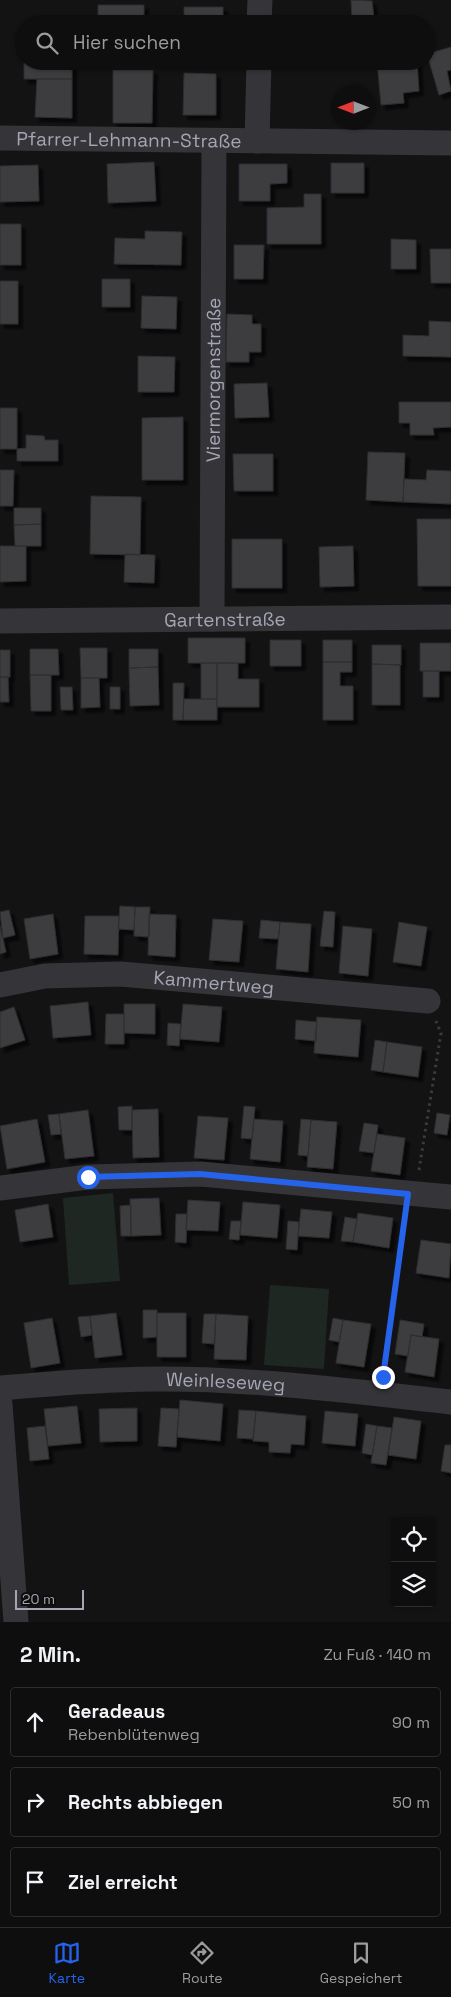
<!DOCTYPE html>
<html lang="de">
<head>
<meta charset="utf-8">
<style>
	:root { --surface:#0e0e0f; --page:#171718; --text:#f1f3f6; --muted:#9b9c9e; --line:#2e2e2f; --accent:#2563eb }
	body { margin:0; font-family:"Space Grotesk",sans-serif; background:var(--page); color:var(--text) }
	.controls { position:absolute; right:15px; bottom:15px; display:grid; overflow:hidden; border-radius:5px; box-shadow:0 1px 4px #0004 }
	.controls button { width:45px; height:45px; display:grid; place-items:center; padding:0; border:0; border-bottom:1px solid var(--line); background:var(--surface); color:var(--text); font:25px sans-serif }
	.compass { position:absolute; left:331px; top:85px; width:45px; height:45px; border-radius:50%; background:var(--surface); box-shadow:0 1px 4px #0004; rotate:270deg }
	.scale { position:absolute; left:15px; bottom:12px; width:69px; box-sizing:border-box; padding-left:5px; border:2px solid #a5a6b4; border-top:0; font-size:14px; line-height:18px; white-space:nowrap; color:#a5a6b4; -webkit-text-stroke:4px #0e0e0f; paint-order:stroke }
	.stop { position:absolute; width:15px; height:15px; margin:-11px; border:4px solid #2563eb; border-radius:50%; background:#fff }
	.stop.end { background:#2563eb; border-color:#fff; box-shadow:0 1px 5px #0008 }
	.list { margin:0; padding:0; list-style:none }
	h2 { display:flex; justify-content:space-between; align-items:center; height:65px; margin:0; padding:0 20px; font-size:21px }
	h2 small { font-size:16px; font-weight:400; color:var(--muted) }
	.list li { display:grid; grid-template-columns:32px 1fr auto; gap:15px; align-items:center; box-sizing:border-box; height:70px; margin:0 10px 10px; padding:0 10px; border:1px solid var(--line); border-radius:5px }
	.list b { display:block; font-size:19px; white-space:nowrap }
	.list p { margin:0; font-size:16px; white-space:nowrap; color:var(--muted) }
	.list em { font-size:16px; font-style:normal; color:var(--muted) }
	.icon { flex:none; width:28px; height:28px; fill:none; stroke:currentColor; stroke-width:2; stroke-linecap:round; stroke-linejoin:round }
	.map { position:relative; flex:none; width:451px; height:1622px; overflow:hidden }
	.search { position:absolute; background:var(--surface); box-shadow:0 1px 4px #0004; left:15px; right:15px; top:15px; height:55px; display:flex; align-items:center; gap:12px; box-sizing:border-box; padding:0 18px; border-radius:28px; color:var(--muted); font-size:19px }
	.sheet { height:305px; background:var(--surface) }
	nav { display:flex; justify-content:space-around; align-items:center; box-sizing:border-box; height:70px; border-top:1px solid var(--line); background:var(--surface); font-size:14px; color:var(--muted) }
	nav a { display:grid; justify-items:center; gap:2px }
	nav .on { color:var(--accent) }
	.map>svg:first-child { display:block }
	.green { fill:#1f2722 }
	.building { fill:#3d3d41; stroke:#2e2d30; filter:url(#shadow) }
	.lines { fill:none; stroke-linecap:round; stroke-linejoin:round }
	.path { stroke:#3a3a40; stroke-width:3; stroke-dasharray:2.5 4; stroke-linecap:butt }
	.minor { stroke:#343439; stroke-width:25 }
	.route { stroke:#2563eb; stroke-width:6 }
	.labels { text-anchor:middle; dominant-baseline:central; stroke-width:5; stroke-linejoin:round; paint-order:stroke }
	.street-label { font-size:19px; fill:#a5a6b4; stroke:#0e0e0f }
</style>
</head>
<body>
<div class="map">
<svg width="451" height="1622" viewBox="0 0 451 1622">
	<defs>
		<filter id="shadow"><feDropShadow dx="4.5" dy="4.5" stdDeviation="1" flood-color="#0009"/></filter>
	</defs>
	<rect width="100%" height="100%" fill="#131314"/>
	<path class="green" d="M113,1193L120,1281L69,1285L63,1198Z
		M270,1285L329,1289L324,1369L264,1365Z"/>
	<path class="building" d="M351,0L372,1L374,18L352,20Z
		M98,5H144V24H98Z
		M184,7H223V24H184Z
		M144,16H173V24H144Z
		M24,38V61H72V79H24Z
		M451,47V70L447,71L451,91L439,95L427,54Z
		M377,61H417L419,91L403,93L404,103L381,105Z
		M113,70H153L152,123H113Z
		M184,73L216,74V115H183Z
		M37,79H72V118L35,117Z
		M154,162L156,201L108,203L107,164Z
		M331,163H364V193H331Z
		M239,164H287V183L270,184V201H239Z
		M38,165L39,201L0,202V166Z
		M304,194H321V244H267V208L304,207Z
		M0,224H21V265H0Z
		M145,231L182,232L181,265L114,264L115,238L145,239Z
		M391,239L416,240V269H391Z
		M234,245H264L263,279H234Z
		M430,249H451V283H431Z
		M102,279H130V307H102Z
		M0,281H18V324H0Z
		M142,296L177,297L176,329L141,328Z
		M227,314L252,315V324H261V352H249V362H226Z
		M429,321L451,322V357L403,356V335L429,336Z
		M138,356L175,357L174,392H138Z
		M267,383L269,417L235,418L234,384Z
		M399,402H451V427L433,428L434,435H410V423H399Z
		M0,408H17V449H0Z
		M183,417V480H142V418Z
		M26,435L44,436L45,440H58V461H17V449L26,448Z
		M368,452L405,453L403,502L366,500Z
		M233,454H273V491H234Z
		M0,470H14L13,506H0Z
		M427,470L451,471V504L403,502L404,479L426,480Z
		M91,496L141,497L140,555L90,554Z
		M14,508H41V524L14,525Z
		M417,519H451V586H418Z
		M41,524V546H15L14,525Z
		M232,539H282V588H232Z
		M0,546H26V581L0,582Z
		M353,546L354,586L320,587L319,547Z
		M125,554L155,555L154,583L124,582Z
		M188,638H245V663H188Z
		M270,640H301V666H270Z
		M323,640H352V662H323Z
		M420,643H451V671H420Z
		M372,645H401V665L372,664Z
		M80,648H107V678H81Z
		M30,649H58L59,675H30Z
		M129,649H158V667L129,668Z
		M0,650H10V677H0Z
		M323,662H352V672H340V686H353V720H323Z
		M201,663H217V699H201Z
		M217,663H238V679H259V707H217Z
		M372,664L400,665V705H372Z
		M158,667L159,705L130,706L129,668Z
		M423,671H439V697H423Z
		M30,675H51V711H31Z
		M0,677H8L9,702H0Z
		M81,678H99L100,707L81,708Z
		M173,683H184L183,720H173Z
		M60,687H72L73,710H61Z
		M110,687H120V709H110Z
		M184,699H217V720H183Z
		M120,906L135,907L134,930L118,929Z
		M135,907H150L149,937L134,936Z
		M9,910L15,935L3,938L0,912Z
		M324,911L335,912L333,947L320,946Z
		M53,914L58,954L30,959L24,919Z
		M149,914L176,915L175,957L148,955Z
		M85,916H119L118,955L84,954Z
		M213,919L243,921L239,962L209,960Z
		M261,920L280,922L278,939L259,938Z
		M280,922L311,924L308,972L276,969Z
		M399,922L427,927L421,966L393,962Z
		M0,926L6,952L0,954Z
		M343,926L372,929L368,976L339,973Z
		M88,1002L91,1035L53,1038L50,1006Z
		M124,1004H155V1034L124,1033Z
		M183,1004L222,1007L219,1042L180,1039Z
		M14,1007L25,1040L0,1048V1012Z
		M106,1014H124V1044H105Z
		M317,1017L361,1020L358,1057L314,1053Z
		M296,1020L317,1022L316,1041L295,1039Z
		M168,1023L181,1024L179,1046L167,1045Z
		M375,1040L387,1042L383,1072L371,1070Z
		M387,1042L422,1047L418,1077L383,1072Z
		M132,1106V1130H119L118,1107Z
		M244,1106L255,1107L252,1139L241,1138Z
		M158,1109L159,1157L133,1158L132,1110Z
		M88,1110L94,1156L65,1159L59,1114Z
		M437,1113L450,1115L447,1135L434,1133Z
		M59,1114L61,1134L51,1135L48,1115Z
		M198,1116L228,1118L224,1160L194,1158Z
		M37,1119L45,1162L7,1169L0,1126Z
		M254,1119L283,1121L280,1162L250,1159Z
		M301,1119L311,1120L308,1156L298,1155Z
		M311,1120L337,1122L333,1169L307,1167Z
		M364,1123L378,1125L374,1153L359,1151Z
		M377,1134L405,1138L400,1175L371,1171Z
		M159,1198L161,1235L131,1236L130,1199Z
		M188,1200L220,1202L218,1231L186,1230Z
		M243,1202L280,1205L277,1238L240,1235Z
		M48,1204L53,1237L20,1242L15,1210Z
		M131,1205V1236H121L120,1206Z
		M301,1209L332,1212L329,1238L298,1236Z
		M358,1213L393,1218L389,1248L353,1242Z
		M176,1214H187L186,1243L175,1242Z
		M345,1217L357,1219L353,1242L341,1241Z
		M231,1221H241L239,1240L229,1239Z
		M288,1221L299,1222L297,1250L286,1249Z
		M421,1240L451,1244L449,1278L416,1273Z
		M143,1310H157V1337L143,1338Z
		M116,1313L122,1355L95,1358L90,1316Z
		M157,1313H186V1357H157Z
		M204,1314H216L214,1344L202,1343Z
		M216,1314L248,1316L246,1360L214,1359Z
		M90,1316L92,1335L81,1337L78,1317Z
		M52,1318L60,1363L31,1368L24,1323Z
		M333,1318L343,1320L339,1342L329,1340Z
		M343,1320L371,1324L364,1367L336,1363Z
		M400,1320L424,1324L422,1337L411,1335L408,1356L395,1354Z
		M411,1335L439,1339L434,1377L405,1372Z
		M180,1400L223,1404L220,1441L177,1437Z
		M77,1406L81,1443L48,1446L44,1409Z
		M137,1408V1441L100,1442L99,1409Z
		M161,1408L179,1409L176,1447L158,1446Z
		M239,1410L256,1411L253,1439L237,1438Z
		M256,1411L306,1416L304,1445L291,1444L290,1453L269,1452V1442L253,1441Z
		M325,1411L358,1414L355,1446L322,1443Z
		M394,1417L421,1421L416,1459L388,1455Z
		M366,1424L377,1426L372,1455L362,1453Z
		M45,1426L49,1459L30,1461L27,1428Z
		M377,1426L392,1428L386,1465L371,1463Z
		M445,1445H451V1473L441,1471Z"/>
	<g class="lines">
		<path class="path" d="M419,1170L441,1033L436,1021
			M384,1372L405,1217"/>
		<g class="minor">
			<path d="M259,24L260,0"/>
			<path id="s1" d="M0,138L451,143"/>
			<path d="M257,141L259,61"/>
			<path id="s2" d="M212,619L214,142"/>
			<path id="s3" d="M0,621L451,617"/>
			<path id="s4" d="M0,985L45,976L121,974L428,1001"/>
			<path d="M0,1188L88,1177L201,1174L451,1197"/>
			<path id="s5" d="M0,1388C39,1385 78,1381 117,1380C228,1375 341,1390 451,1402"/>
			<path d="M0,1404L16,1622"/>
		</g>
	</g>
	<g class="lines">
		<path class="route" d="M88,1177L200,1174L408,1194L383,1377"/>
	</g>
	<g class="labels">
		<g class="street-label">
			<text stroke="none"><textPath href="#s1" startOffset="129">Pfarrer-Lehmann-Straße</textPath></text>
			<text stroke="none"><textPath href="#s2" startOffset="239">Viermorgenstraße</textPath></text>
			<text stroke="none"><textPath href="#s3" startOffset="225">Gartenstraße</textPath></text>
			<text stroke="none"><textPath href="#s4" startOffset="215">Kammertweg</textPath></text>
			<text stroke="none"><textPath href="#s5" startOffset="226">Weinleseweg</textPath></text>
		</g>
	</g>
</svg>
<div class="controls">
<button><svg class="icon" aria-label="locate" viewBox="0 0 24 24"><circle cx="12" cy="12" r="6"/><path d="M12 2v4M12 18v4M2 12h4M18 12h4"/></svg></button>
<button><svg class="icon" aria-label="layers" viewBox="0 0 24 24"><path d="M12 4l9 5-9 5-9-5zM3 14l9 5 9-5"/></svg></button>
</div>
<svg class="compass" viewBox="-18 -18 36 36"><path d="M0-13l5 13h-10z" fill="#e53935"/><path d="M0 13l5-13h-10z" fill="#9b9c9e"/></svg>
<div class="scale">20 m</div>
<div class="stop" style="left:88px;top:1177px"></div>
<div class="stop end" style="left:383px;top:1377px"></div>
<div class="search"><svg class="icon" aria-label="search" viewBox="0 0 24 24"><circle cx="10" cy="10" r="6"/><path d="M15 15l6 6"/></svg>Hier suchen</div>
</div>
<section class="sheet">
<h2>2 Min.<small>Zu Fuß · 140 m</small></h2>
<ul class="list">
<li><svg class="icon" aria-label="ahead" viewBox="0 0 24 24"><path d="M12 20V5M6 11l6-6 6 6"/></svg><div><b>Geradeaus</b><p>Rebenblütenweg</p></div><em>90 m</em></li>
<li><svg class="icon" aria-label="right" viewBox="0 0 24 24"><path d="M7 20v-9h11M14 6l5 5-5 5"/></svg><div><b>Rechts abbiegen</b></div><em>50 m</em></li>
<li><svg class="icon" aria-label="arrive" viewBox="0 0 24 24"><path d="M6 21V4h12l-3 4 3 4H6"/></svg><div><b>Ziel erreicht</b></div></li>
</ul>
</section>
<nav>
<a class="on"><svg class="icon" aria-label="map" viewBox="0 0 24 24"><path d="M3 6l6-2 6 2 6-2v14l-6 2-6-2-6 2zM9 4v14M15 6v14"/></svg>Karte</a>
<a><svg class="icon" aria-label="directions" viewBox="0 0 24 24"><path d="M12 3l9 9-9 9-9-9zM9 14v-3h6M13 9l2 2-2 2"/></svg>Route</a>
<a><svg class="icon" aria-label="saved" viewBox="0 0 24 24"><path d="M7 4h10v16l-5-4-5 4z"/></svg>Gespeichert</a>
</nav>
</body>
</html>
